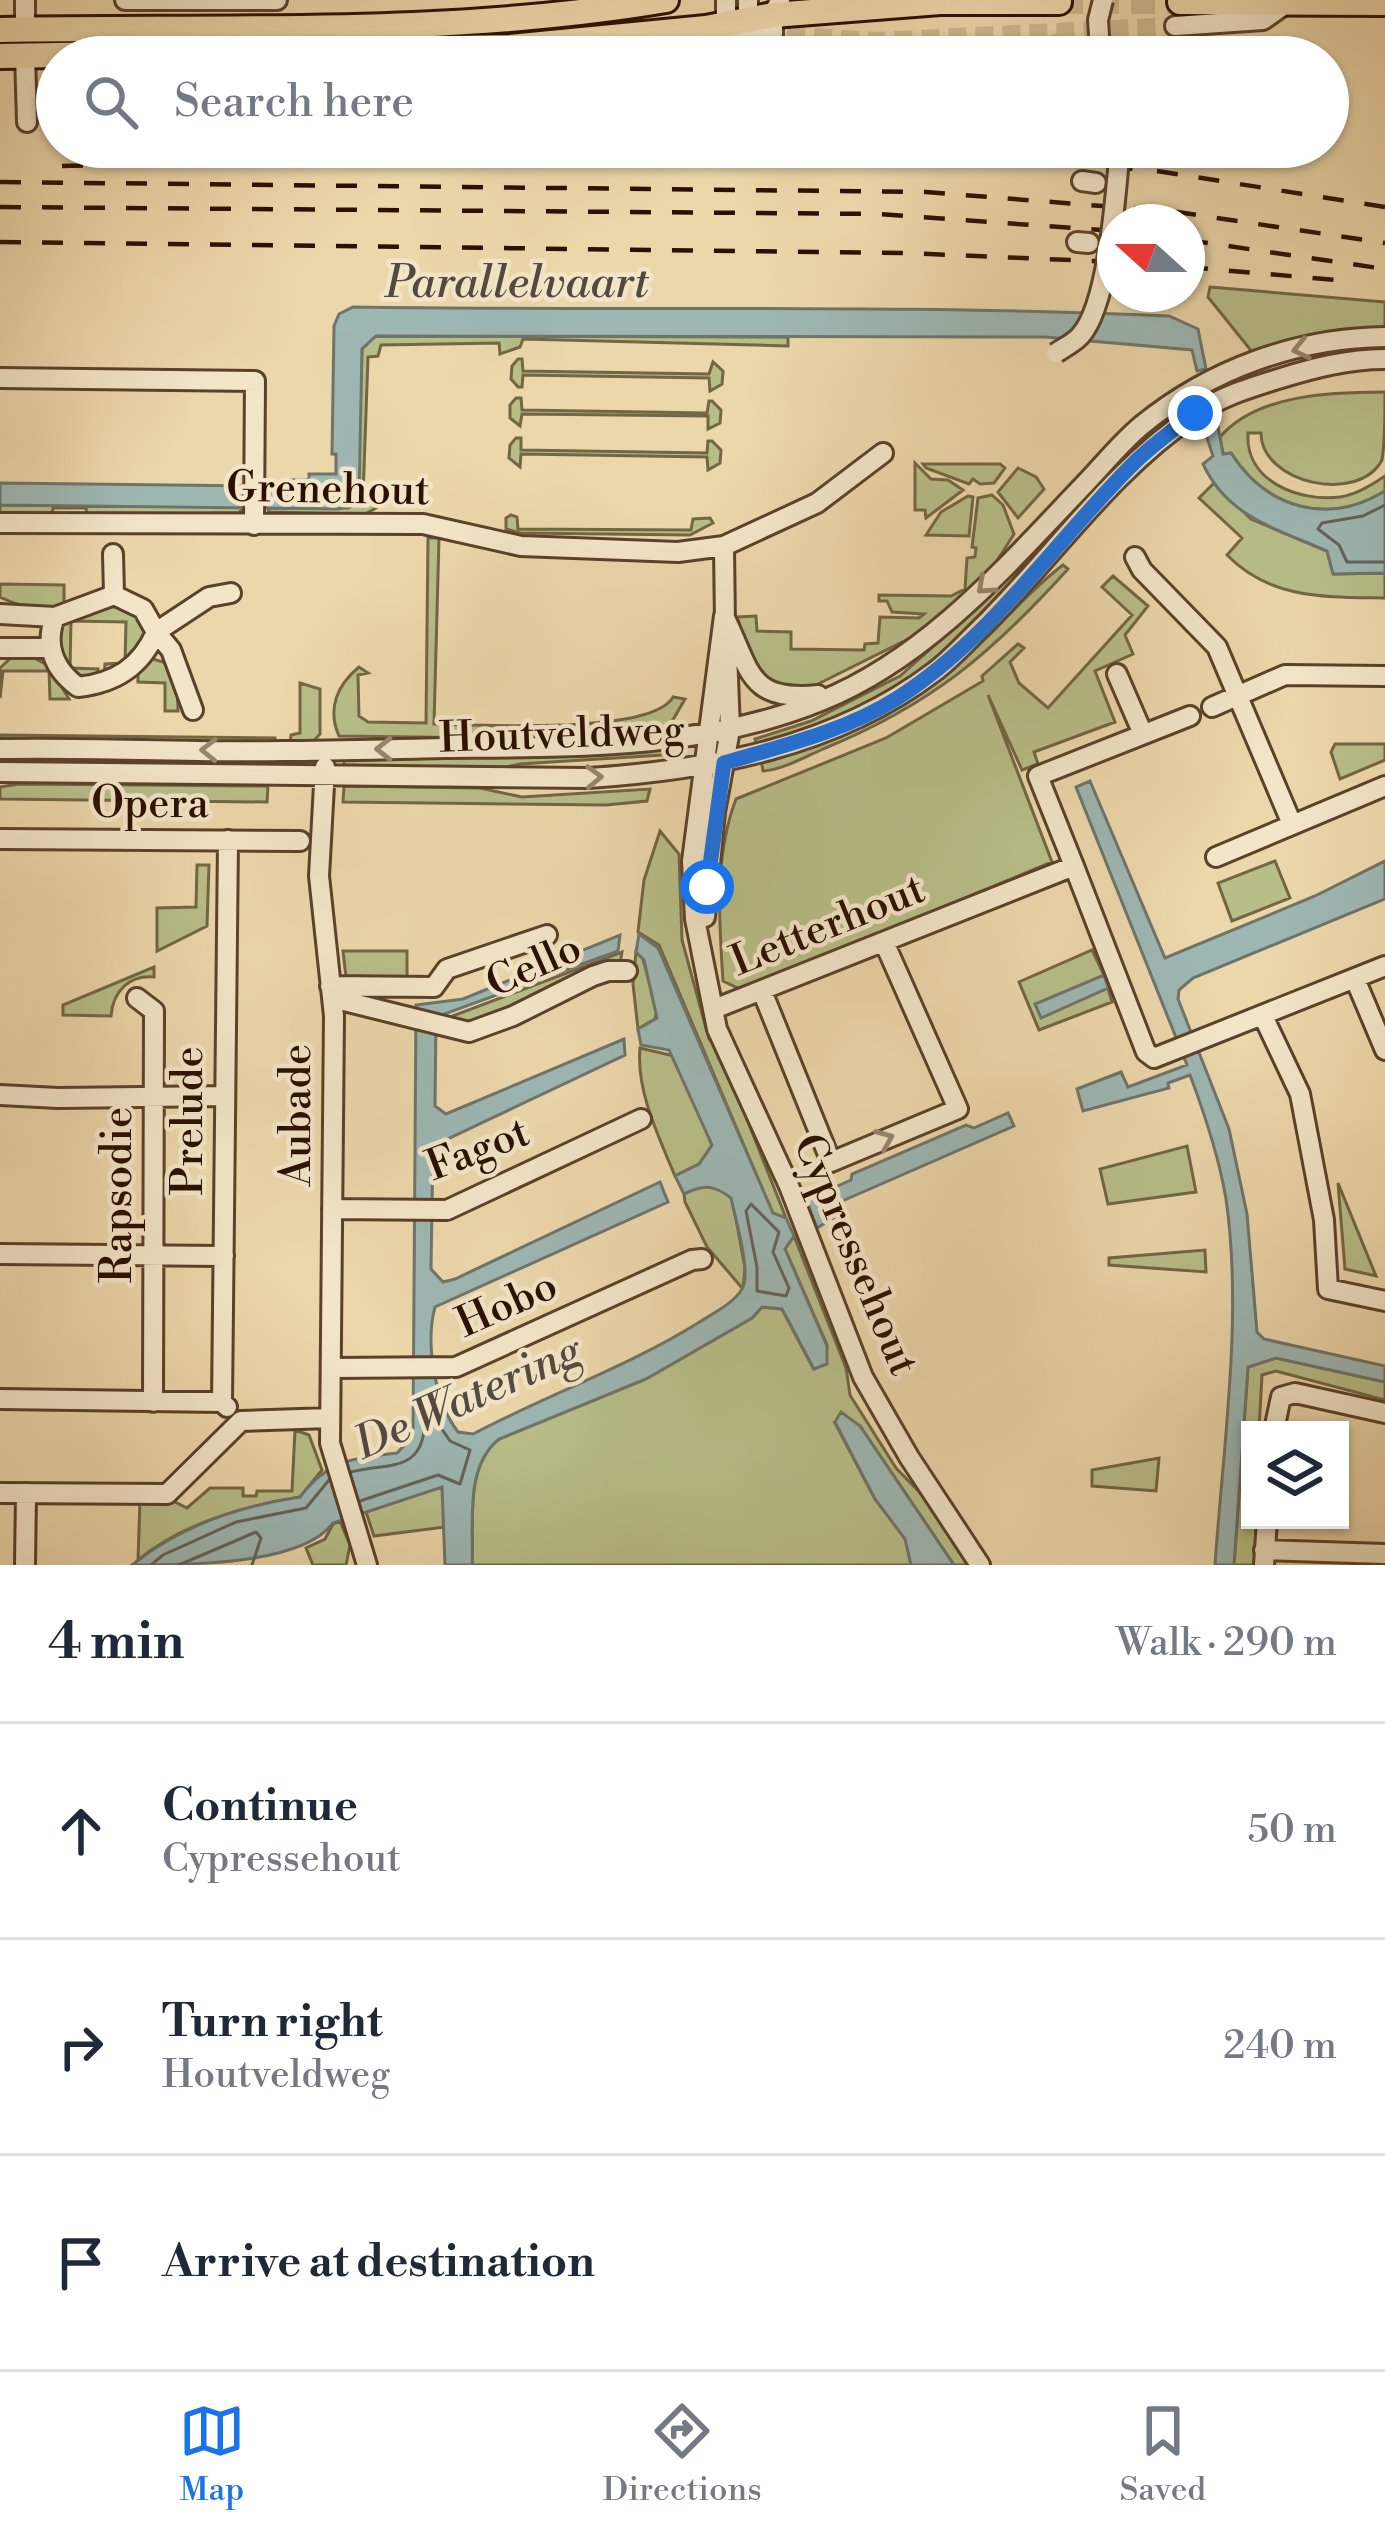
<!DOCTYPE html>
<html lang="en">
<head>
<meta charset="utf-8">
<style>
	:root { --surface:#fff; --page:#f6f6f7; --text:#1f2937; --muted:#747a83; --line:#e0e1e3; --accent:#1a73e8 }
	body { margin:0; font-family:"Libre Bodoni",serif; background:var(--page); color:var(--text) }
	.controls { position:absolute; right:36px; bottom:36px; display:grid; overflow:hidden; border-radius:0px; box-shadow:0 3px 9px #0004 }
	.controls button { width:108px; height:108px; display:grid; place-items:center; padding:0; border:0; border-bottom:3px solid var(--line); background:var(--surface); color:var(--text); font:60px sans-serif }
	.compass { position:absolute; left:1097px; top:204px; width:108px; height:108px; border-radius:50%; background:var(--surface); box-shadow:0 3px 9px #0004; rotate:291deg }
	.stop { position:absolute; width:36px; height:36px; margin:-27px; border:9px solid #1a73e8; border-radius:50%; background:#fff }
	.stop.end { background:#1a73e8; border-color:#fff; box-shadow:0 3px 12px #0008 }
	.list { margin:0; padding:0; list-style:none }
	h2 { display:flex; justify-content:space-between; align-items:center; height:156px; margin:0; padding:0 48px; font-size:51px }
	h2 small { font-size:39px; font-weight:400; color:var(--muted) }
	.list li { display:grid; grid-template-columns:78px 1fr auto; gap:36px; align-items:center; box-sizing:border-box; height:216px; padding:0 48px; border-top:3px solid var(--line) }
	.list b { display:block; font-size:45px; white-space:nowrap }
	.list p { margin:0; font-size:39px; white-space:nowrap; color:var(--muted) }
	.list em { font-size:39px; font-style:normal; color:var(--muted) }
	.icon { flex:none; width:66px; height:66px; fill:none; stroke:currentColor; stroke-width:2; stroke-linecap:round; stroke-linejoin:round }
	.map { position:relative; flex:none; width:1385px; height:1565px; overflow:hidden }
	.search { position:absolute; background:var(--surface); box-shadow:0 3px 9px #0004; left:36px; right:36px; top:36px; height:132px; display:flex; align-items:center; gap:30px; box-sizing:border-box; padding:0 42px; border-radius:66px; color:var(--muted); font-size:45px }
	.sheet { height:804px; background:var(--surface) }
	nav { display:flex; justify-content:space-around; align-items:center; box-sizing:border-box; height:168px; border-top:3px solid var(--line); background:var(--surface); font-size:33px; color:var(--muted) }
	nav a { display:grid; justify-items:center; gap:6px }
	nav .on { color:var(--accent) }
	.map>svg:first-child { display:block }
	.green { fill:#b8be88; stroke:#726644; stroke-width:3 }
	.water { fill:#9db7b3; stroke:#6f746b; stroke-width:3 }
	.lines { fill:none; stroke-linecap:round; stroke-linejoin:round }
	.shore { stroke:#64635a; stroke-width:3 }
	.minor-tunnel { stroke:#cfb990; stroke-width:18; stroke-dasharray:18 9; stroke-linecap:butt }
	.major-tunnel { stroke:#cfb990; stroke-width:24; stroke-dasharray:24 12; stroke-linecap:butt }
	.minor-casing { stroke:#5b412a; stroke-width:24 }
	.major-casing { stroke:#2b0f00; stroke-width:30 }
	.minor { stroke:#f3e5c8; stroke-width:18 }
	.major { stroke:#ecd7aa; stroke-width:24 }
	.rail { stroke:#2b0f00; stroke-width:4.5; stroke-dasharray:21 21; stroke-linecap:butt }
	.minor-bridge-casing { stroke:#5b412a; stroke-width:24; stroke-linecap:butt }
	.minor-bridge { stroke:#f3e5c8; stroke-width:18 }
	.oneway { stroke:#99856e }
	.route { stroke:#1a73e8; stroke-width:15 }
	.labels { text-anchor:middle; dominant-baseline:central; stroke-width:9; stroke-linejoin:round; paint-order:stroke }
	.street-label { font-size:42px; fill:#2b0f00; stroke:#f3e5c8 }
	.water-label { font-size:45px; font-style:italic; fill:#534a3f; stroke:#f3e5c8 }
</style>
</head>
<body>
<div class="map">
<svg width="1385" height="1565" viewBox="0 0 1385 1565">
	<rect width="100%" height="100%" fill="#ecd7aa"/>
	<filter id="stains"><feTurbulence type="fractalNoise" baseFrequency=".00167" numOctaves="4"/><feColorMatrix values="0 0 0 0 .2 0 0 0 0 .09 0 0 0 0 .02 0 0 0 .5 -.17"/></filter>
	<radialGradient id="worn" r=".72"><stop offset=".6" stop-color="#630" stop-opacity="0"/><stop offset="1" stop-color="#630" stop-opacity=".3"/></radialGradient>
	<path class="green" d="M1210,287L1385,302V329L1297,338L1253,353L1208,297Z
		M376,336L788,337V346L523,339L520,347L500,354L499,343L381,345L378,356L368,357L363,497L378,498V507L365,514L269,512L268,508H348L357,503L362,349L363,343Z
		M518,359H522L523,371L709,374L713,362L723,371L722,384L710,391L709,378L523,375L522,387H518L511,379L512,366Z
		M1385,392C1385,411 1385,444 1382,460C1358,505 1261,483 1261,433H1248C1245,481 1298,502 1340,497C1356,495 1372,485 1385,476V491C1328,526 1267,509 1231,453L1223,454L1220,437C1257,394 1332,392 1385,392Z
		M516,398H521L522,410L707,413L709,401H712L721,410L720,423L708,429V416L522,414L520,426L510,418V405Z
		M516,438H521V450L707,453L708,441H712L721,450L720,463L708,470L707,457L521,454L520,467L509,458L510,445Z
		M915,463L931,479L948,480L963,490L926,518L925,510H915Z
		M923,464H1000L1005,468L994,483L980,484L973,479L969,484L926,468Z
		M1018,468L1036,477L1044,489L1018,518L998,492Z
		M1105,471L1111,477C1039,554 964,656 870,704C834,722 795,733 757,745L755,739L811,721L900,676L982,603Z
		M1214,483L1251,519L1327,551L1334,574L1385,573V598C1327,597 1271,600 1227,555L1242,538L1199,498Z
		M992,495L1003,505L1014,534L991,570L920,633L804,691L769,683L751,657L737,617L756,616L757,631L791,632V649L864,650L865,644L878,643L880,617L919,618L924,614L892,612L887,601H879V595L951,596L965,589L967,558L975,557L976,548L972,547L978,498Z
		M968,496L973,497L969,536L926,535L941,512Z
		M0,505L244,507L239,513H212L211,517L87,516L86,508H53L52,516H0Z
		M511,515L517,517L518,529L691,530L693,519L710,518L713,523L690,535L520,533L506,529V518Z
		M428,538H439L434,724C478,725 652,735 673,697L685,699L667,730L560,739L339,736C327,709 337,685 359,667L368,673L358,675L359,716L368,722L426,723Z
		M1063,565L1068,569C991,654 931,705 823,749C805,757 782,770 763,771L761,760C831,739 896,715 954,667C993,636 1023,595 1063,565Z
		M1113,576L1148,606L1125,635L1133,654L1095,671L1115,722L1034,752L1038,764L1022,770L988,695L1052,862L742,990L723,981C719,919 714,857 736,799L886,738L983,681L982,676L1018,644L1024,648L1010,662L1019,683L1048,708L1132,615L1102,587Z
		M0,584L64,585V607C42,611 20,607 0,597Z
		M112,606C170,615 142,663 104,678L105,664L125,663L126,622L71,621L70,668L98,669L97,679L73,677C58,661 54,643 62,623L79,611Z
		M27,654L49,666L69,699H50L49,671H3L0,698V668L13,656Z
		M149,658L167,663L177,684L178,711H165V683L138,682V665Z
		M300,683L320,689V734L310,745H290L291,735L300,733Z
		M0,735L275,738V745L0,743Z
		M1335,744H1385V760L1340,779L1331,752Z
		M665,747L662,755L520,764L491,770L344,765V761L362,756H536Z
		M46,754L266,755V768L10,766V761Z
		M19,784L268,786L267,802L0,799V787Z
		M344,786L480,788L522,797L650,789L647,801L606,805L343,802Z
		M660,831L679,854L682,940L709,1039L720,1051L786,1218L773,1214L659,945L638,932L644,880Z
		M1275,861L1290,898L1232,921L1218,883Z
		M197,865H209L207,926L157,951V908L196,907Z
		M1092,950L1104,975L1036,1005L1042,1017L1108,988L1112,1002L1039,1030L1019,982Z
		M343,951H407V977H346Z
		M622,952L620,964L473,1026L442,1020Z
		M636,952L643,959L657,1011L655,1019L638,1029L633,984Z
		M154,967V977C129,975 113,991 111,1016L63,1015V1005Z
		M640,1048L674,1056L712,1145L699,1164L675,1176C659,1137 636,1091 640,1048Z
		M1187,1146L1196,1192L1108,1204L1100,1169Z
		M1338,1183L1376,1276L1345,1269Z
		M716,1186L732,1198L745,1268L743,1289L707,1247L685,1202L684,1194L698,1187Z
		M794,1236L846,1368L850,1395L896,1468L931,1504L971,1565H954L860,1426L835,1423L875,1499L906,1539L911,1565H472C474,1524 464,1466 499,1439L646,1379L752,1318L762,1307L782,1309L813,1368L826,1364L827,1345L785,1249Z
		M1205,1250L1206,1272L1109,1265V1258Z
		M1276,1358L1385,1382V1400L1276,1371L1262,1375L1259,1430H1250V1520H1257L1254,1565H1234L1248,1367Z
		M295,1430L309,1435L322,1470L300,1497C244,1506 183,1523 138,1560L140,1500H171L187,1508L210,1488H243V1496H256L257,1491H292Z
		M1159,1458L1156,1491L1092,1486V1470Z
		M443,1486L445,1527L374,1536L366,1512Z
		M340,1521L350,1545L346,1565H313L306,1548L325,1539L333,1524Z"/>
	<path class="water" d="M353,307C626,311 897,304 1169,316L1198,329L1206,369L1197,371L1192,350L1045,337L376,336L362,349L359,497L351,506L338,509L0,505V483L266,486L288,480H309V474H336V454H332L334,326L339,314Z
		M1209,379L1223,454L1231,453C1267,509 1328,526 1385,491V573L1333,574L1327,551C1278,529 1228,518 1203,464L1213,456L1202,423L1197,384Z
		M1090,781L1165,958L1315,896L1385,861V899L1193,978L1179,990L1178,999L1229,1129L1247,1214L1257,1332L1264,1339L1385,1366V1382L1276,1358L1248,1367L1234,1565H1215C1223,1448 1243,1315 1226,1199C1219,1157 1205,1115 1190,1075L1168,1083L1169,1088L1083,1111L1077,1089L1121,1072L1128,1087L1187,1065L1076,787Z
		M639,934L658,948L773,1213L786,1218L794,1236L785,1249L827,1346V1364L814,1369L782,1309L762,1307L752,1318L646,1379L499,1439C464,1467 474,1524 472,1565H445L442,1487L333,1523C302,1565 189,1565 132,1565C180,1526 240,1506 300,1497C329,1459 352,1459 397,1453L413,1436L416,1005L463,999L620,935L618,951L436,1017L435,1106L446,1114L624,1039L625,1055L433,1146L431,1269L443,1282L455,1279L660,1182L668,1202L435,1307C425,1344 435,1402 458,1432L473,1434C547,1395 627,1367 698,1323C713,1313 733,1304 742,1289C752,1274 735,1217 731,1198C714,1185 704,1184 684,1194L675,1176L699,1164L712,1145L669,1050L641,1045L638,1029L657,1018L644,960L636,952Z
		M1104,975L1108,988L1041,1018L1035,1004Z
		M1008,1113L1014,1126L840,1202L843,1212L817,1228L806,1200L851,1180L852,1174L966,1125L974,1128Z
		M841,1412L860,1426L954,1565H911L905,1539L875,1499L835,1422Z"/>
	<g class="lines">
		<path class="shore" d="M1385,505L1363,516L1322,523L1318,529L1339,545L1347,562H1385
			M751,1204L779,1232L773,1252L789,1288L786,1296L757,1291V1267L746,1211Z
			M351,1472C389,1462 423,1474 425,1421L429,1417L435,1419L450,1441L470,1450L460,1484L438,1475L360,1501
			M151,1565L163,1555L236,1522L306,1508L329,1480
			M179,1565L256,1532L261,1538L252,1565"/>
		<path class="minor-tunnel" d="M760,33L875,41L1175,26
			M1054,34L1061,51L1057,57
			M684,51L733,45L767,52L766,57"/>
		<path class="major-tunnel" d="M1059,2H1180"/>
		<g class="minor-casing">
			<path id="minor" d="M125,0H277
				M726,0V25L739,32L759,33
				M748,0V57
				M1175,26L1263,20L1290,1
				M706,28V57
				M25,29V0
				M773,34V15L780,0
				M25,55L27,122
				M1082,181L1096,183
				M1077,242L1089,243
				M0,378L255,381L254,525
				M0,523L423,524L521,546L678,552L724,546L817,503L883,453
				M724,546L725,625
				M113,554L114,595L55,617C44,646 54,669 78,687C115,683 141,667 156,632L171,650L193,710
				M1135,557L1142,570L1217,647L1292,824
				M114,595L143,609L156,632L209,597L231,593
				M0,614L55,617
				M724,616L692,861L695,919L717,1029L789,1186L863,1377L909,1457L980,1565
				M724,616C751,670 747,702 818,695
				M0,648H50
				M1117,674L1143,734
				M1212,707L1285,675L1385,676
				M0,749C94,747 188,753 282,751C336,751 391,749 445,748C572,747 701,750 821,701C925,659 1003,570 1079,490C1100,469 1119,444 1142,425C1211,369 1297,338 1385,337
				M325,767L319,876L334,1016L330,1443L367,1565
				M0,772L589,778C710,770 835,747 934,672C953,658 970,638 987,622C1056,553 1112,470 1194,415C1219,397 1249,388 1278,379C1313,368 1348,359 1385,359
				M0,839L300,841
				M1216,857L1385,786
				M1074,866L1146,1052L1154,1058L1385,966
				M705,917L715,812L730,730L727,652
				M1355,979L1385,1050
				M330,986L434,987L447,969L547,935
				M762,991L831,1162L958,1109L884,942
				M137,998L154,1011L153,1402
				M332,998L469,1032L513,1016L593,976L608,971H627
				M714,1009L1074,866L1038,776L1190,716
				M1263,1016L1300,1094L1324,1220L1328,1289L1385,1301
				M0,1095L58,1098L225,1096
				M332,1209L447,1210L641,1119
				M0,1254L224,1256
				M332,1368L456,1367L692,1260L702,1259
				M0,1399L222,1402L227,1407
				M222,1402L228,840
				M1274,1430L1281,1397L1295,1393L1385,1413
				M0,1493L167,1494L241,1421L330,1418
				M1264,1550L1385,1554
				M25,1565L26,1493
				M1264,1565L1267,1520"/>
		</g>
		<g class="major-casing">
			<path id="major" d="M1180,2L1385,3
				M0,30C221,26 447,37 666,0
				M0,56L510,47L706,28L773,15L940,2H1059"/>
		</g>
		<use href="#minor" class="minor"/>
		<use href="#major" class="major"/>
		<path class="rail" d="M62,166C420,158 779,139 1136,169
			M1157,171L1385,207
			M0,182L926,192L1177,212L1385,243
			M0,207L878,214L1115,231
			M1187,240L1385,269
			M0,242L906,253L1115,262
			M1187,267L1336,280"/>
		<g class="minor-bridge-casing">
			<path id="minor-bridge" d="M1100,50L1098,20L1103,0
				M1056,353C1063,348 1074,343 1080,336C1109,305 1116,190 1120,147"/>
		</g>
		<use href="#minor-bridge" class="minor-bridge"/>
	</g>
	<defs><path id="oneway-chevron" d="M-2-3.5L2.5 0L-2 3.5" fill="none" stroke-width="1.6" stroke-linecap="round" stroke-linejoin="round" transform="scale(3)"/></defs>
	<g class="oneway">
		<use href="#oneway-chevron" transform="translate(1301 349) rotate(167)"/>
		<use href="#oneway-chevron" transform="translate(985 586) rotate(138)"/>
		<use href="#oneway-chevron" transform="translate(384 749) rotate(180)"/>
		<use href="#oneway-chevron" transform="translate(209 750) rotate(-179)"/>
		<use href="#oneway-chevron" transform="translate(594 777) rotate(-2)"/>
		<use href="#oneway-chevron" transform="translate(885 1139) rotate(-23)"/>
	</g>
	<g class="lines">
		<path class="route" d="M707,887L724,763C782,746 845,731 896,699C990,640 1054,543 1131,466C1150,446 1174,430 1195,413"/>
	</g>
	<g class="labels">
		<g class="street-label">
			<text transform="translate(328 490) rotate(1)">Grenehout</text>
			<text transform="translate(562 735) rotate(-2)">Houtveldweg</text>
			<text x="150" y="804">Opera</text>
			<text transform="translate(828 926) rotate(-22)">Letterhout</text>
			<text transform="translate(534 966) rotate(-24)">Cello</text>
			<text transform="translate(297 1115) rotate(-90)">Aubade</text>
			<text transform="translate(189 1121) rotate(-90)">Prelude</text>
			<text transform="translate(478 1150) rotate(-21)">Fagot</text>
			<text transform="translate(118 1195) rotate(-90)">Rapsodie</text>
			<text transform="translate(855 1255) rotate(67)">Cypressehout</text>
			<text transform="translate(507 1305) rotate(-24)">Hobo</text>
		</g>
		<g class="water-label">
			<text x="517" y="283">Parallelvaart</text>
			<text transform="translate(468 1398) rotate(-24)">De Watering</text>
		</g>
	</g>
	<rect width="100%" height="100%" filter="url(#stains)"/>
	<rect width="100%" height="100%" fill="url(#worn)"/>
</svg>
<div class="controls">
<button><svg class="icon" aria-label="layers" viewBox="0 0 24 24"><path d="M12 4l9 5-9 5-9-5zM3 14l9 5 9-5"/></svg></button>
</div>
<svg class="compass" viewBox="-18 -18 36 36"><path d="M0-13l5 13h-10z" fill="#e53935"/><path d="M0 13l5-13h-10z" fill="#747a83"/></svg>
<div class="stop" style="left:707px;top:887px"></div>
<div class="stop end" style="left:1195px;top:413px"></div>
<div class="search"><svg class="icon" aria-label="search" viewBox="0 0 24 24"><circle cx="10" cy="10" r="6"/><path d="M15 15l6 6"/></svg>Search here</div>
</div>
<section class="sheet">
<h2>4 min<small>Walk · 290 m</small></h2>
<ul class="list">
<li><svg class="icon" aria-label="ahead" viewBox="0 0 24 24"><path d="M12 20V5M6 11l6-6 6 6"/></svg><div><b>Continue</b><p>Cypressehout</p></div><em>50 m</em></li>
<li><svg class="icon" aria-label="right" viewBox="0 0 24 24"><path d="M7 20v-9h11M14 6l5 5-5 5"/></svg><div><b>Turn right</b><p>Houtveldweg</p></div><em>240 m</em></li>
<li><svg class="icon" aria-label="arrive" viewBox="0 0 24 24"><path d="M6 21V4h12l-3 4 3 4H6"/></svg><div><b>Arrive at destination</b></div></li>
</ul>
</section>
<nav>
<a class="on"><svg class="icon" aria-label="map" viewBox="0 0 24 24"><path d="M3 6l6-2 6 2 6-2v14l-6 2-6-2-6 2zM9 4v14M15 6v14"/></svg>Map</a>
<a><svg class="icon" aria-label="directions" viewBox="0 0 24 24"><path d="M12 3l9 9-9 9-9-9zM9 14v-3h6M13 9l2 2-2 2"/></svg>Directions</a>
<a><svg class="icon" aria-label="saved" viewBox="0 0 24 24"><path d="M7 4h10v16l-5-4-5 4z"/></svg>Saved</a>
</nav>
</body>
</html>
